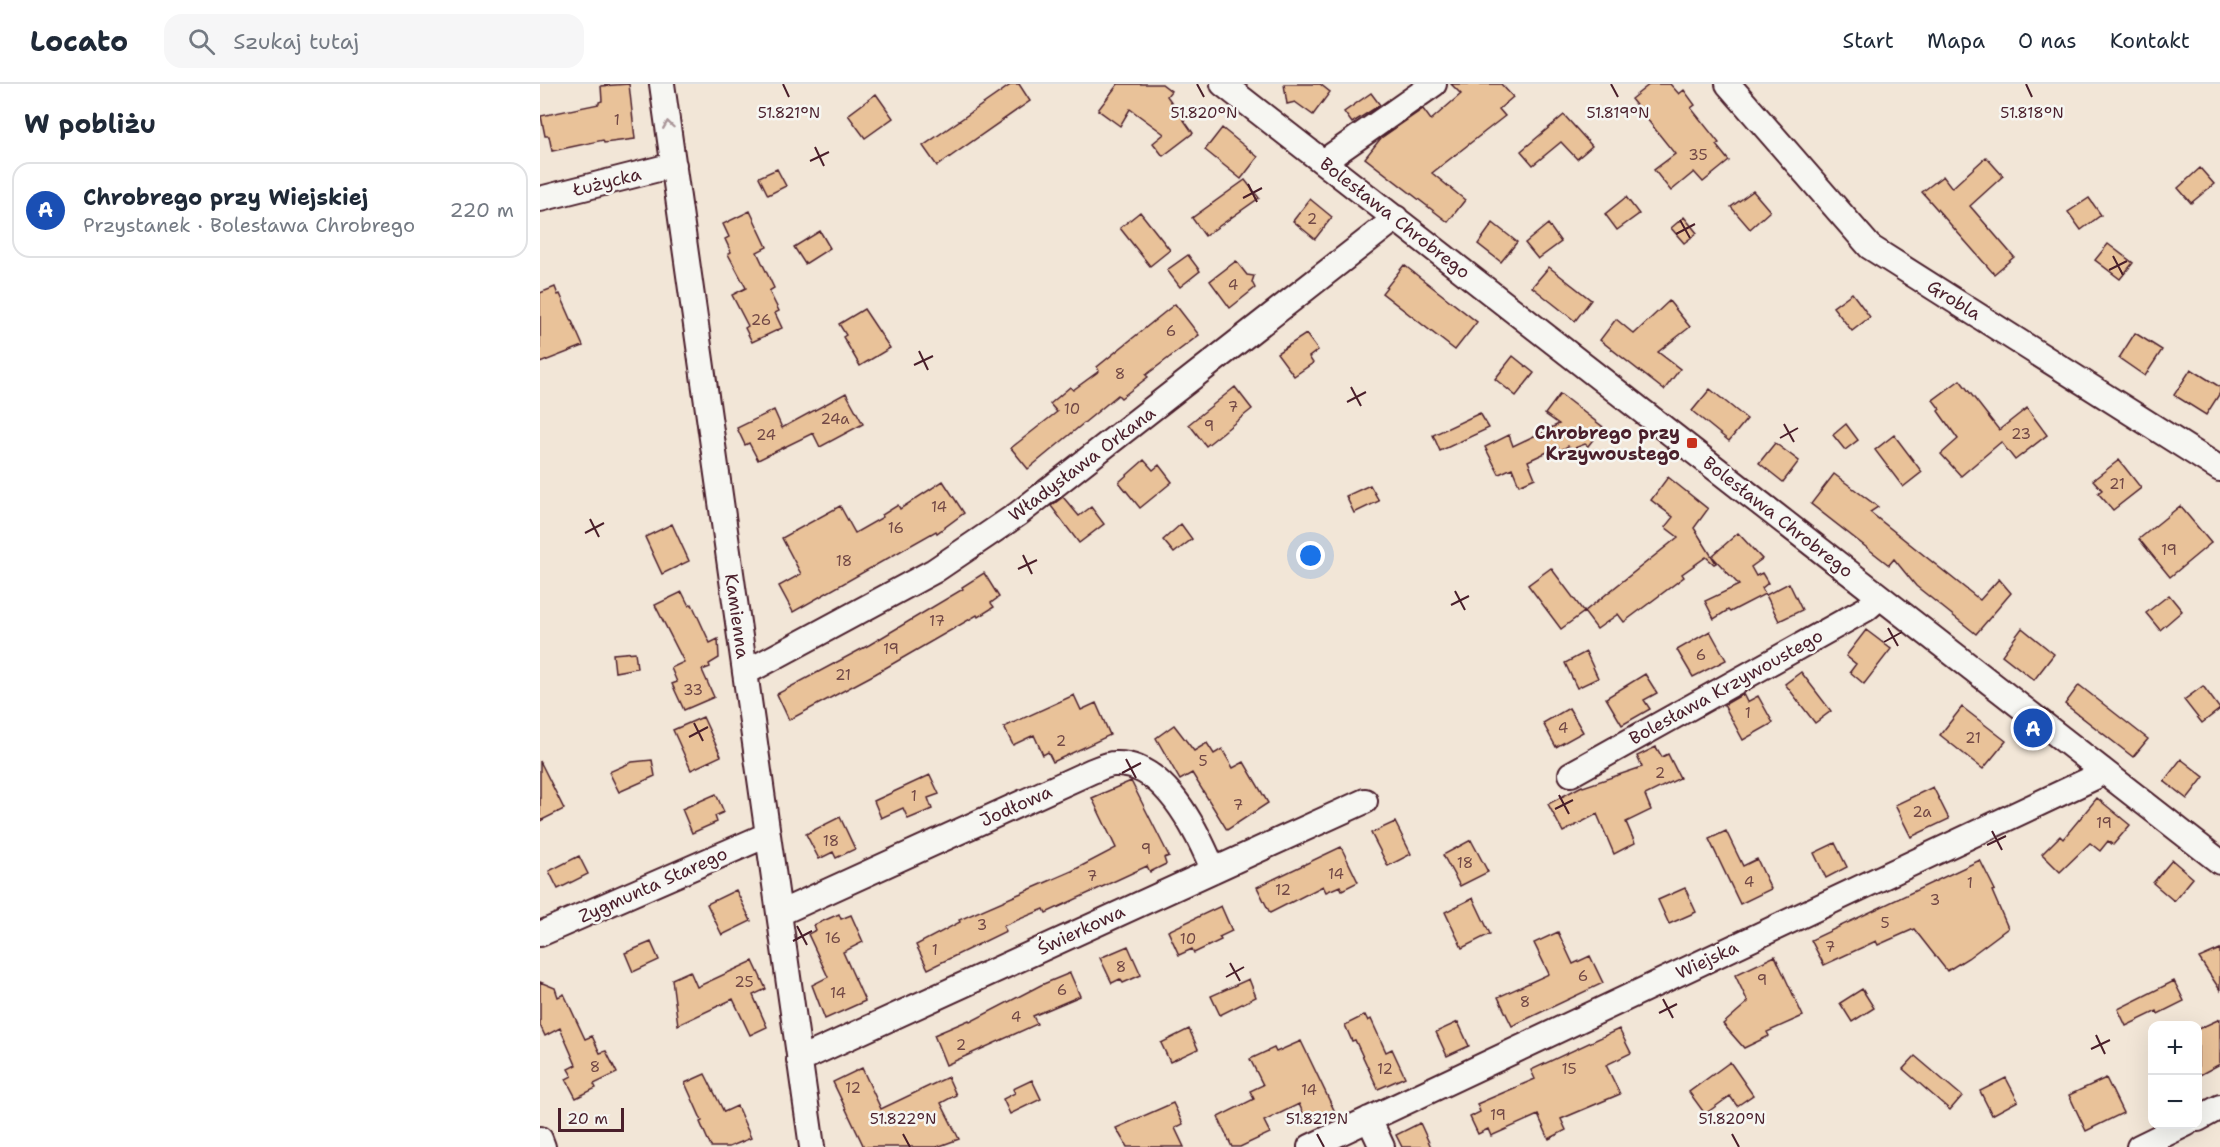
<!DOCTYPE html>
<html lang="pl">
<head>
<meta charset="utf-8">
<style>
	:root { --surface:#fff; --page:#f6f6f7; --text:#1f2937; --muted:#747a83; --line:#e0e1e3; --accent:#ea580c }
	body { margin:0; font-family:"Shantell Sans",sans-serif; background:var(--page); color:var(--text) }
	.controls { position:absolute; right:18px; bottom:18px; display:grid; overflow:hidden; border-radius:12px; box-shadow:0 6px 24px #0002 }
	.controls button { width:54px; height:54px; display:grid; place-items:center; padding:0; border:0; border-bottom:2px solid var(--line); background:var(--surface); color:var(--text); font:30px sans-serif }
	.scale { position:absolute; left:18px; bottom:15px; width:66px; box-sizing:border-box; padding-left:6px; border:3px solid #4a1f2b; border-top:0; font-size:16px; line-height:21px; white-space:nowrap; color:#4a1f2b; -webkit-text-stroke:4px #f6f6f2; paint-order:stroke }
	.you { position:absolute; left:771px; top:472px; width:21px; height:21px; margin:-15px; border:4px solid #fff; border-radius:50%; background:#1a73e8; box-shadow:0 0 0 9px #1a73e833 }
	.badge { display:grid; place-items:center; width:39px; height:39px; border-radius:50%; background:var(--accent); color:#fff; font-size:20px; font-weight:700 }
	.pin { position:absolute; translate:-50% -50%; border:3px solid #fff; box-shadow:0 2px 6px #0006 }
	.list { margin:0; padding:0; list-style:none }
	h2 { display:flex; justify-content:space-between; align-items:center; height:78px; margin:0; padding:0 24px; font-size:26px }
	h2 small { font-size:20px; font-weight:400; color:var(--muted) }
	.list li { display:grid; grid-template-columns:39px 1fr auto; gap:18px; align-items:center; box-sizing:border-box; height:96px; margin:0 12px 12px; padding:0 12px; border:2px solid var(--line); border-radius:18px }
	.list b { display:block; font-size:22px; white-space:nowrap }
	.list p { margin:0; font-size:20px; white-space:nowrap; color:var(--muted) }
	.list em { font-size:20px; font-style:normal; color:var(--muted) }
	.icon { flex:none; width:33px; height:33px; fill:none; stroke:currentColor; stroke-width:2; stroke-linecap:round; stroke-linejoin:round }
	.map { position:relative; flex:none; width:1680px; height:1063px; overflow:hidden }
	header { display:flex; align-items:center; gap:36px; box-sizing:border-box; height:84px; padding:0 30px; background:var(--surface); border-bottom:2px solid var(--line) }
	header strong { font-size:28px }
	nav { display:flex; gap:33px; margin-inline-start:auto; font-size:21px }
	.search { width:420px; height:54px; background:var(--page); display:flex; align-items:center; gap:15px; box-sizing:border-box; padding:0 21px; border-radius:18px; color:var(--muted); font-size:22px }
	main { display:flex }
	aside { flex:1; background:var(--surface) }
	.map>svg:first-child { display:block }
	.building { fill:#e9c299; stroke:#4a1f2b; stroke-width:1.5 }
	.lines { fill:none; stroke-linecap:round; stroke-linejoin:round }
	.street-casing { stroke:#4a1f2b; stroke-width:28 }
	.street { stroke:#f6f6f2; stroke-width:24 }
	.oneway { stroke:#a99598 }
	.ticks { fill:none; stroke:#4a1f2b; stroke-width:2 }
	.poi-dot { fill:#c8321e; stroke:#f6f6f2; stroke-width:2 }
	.labels { text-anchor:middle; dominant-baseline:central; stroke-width:5; stroke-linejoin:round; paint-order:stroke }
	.number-label { font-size:15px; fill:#724846 }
	.street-label { font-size:18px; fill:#4a1f2b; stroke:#f6f6f2 }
	.poi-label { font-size:18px; font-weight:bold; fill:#4a1f2b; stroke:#f6f6f2; text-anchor:end }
	.ticks-label { font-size:15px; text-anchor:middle; fill:#4a1f2b; stroke:#f6f6f2; stroke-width:5; stroke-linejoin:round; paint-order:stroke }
</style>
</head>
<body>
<header>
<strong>Locato</strong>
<div class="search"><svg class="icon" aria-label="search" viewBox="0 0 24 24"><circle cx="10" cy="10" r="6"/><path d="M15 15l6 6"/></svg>Szukaj tutaj</div>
<nav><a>Start</a><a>Mapa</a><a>O nas</a><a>Kontakt</a></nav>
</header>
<main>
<aside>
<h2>W pobliżu<small></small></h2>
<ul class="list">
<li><span class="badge" style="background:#1a4fb4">A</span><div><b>Chrobrego przy Wiejskiej</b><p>Przystanek · Bolesława Chrobrego</p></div><em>220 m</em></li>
</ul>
</aside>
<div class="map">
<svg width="1680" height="1063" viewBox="0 0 1680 1063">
	<rect width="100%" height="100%" fill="#f2e6d7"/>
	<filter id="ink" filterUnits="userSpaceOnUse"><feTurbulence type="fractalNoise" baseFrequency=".0167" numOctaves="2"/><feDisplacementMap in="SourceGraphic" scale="12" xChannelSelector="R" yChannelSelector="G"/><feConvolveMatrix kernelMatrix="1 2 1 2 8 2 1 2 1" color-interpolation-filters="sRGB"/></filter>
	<g filter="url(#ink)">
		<path class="building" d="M89,0L95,55L64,59L63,56L12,67L9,52H5L1,32L59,20V18L62,17L61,2Z
			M472,0H479L490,17L397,82L383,62Z
			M578,0H622L631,7L627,12L653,49L623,72L613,59L624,50L590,25L580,42L558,26Z
			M744,0H780L790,8L773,31L755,18L747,20Z
			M911,0H961L973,13L959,25L965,32L892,89L925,116L908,138L825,74L841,54L883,25L891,36L921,10Z
			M1110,0H1130L1139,10L1144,6L1155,21L1151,24L1179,59L1176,61L1189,77L1163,98L1154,88L1131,107L1114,86L1135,70L1091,15Z
			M831,9L840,21L812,39L804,28Z
			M336,10L353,34L325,54L308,31Z
			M1024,31L1052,62L1037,75L1021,58L993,81L981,67Z
			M682,44L718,73L701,95L665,66Z
			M1446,73L1463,92L1430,122L1474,173L1454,190L1382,108L1403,92L1412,104Z
			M1660,84L1674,100L1651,119L1638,104Z
			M237,85L246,102L228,111L219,93Z
			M705,96L719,114L665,152L652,134Z
			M1213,107L1230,127L1210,145L1191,123Z
			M1086,113L1099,130L1077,146L1065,130Z
			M1549,114L1561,131L1541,146L1528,128Z
			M770,115L792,133L775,155L753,137Z
			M210,127L227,163L217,168L234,204L229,207L239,227L235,229L242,244L212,258L205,244L208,242L192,211L206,204L188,170L191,168L185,155L189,153L183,140Z
			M600,128L630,166L610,182L580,144Z
			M1144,133L1157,149L1144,159L1131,144Z
			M953,139L977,158L961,178L938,160Z
			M1008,140L1021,158L998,175L985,159Z
			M280,147L290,164L265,180L254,163Z
			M1568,160L1593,179L1580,195L1555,176Z
			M648,171L660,187L640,203L627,186Z
			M696,177L707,191L714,192L712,198L715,204L690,224L670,197Z
			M864,181L937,238L915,266L842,209Z
			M1009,183L1051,216L1035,237L992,203Z
			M15,203L18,211L20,210L43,262L0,279V209Z
			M1312,209L1330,233L1312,247L1293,223Z
			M1129,217L1150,243L1118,268L1140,285L1124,306L1060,256L1076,235L1094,250Z
			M635,220L659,251L606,291L608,293L581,314L578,311L488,385L471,364L517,328L510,320L530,303L533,306L559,287L557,283Z
			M324,225L350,264L320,282L303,253L306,251L299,240Z
			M1595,249L1622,266L1605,292L1579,274Z
			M766,250L778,266L769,273L773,279L754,292L737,269Z
			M973,272L994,289L976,312L955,295Z
			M1651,285L1680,303V309L1666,331L1634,311Z
			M1420,296L1459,346L1487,324L1507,351L1475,376L1461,358L1421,392L1401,370L1418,355L1398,327L1400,325L1393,316Z
			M695,303L712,325L666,362L649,340Z
			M1170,305L1207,335L1189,357L1152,327Z
			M306,309L323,340L280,363L273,349L218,376L209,359L205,361L197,344L234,326L242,344Z
			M1020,310L1063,343L1048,362L1045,360L1032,365L1028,362L1020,367L1018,363L988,377L995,394L979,401L972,384L959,390L945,363L969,351L973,362L1019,340L1005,330Z
			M940,329L949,344L900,367L893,351Z
			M1306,340L1318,356L1305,366L1293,351Z
			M1354,351L1382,388L1363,403L1335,366Z
			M1235,359L1259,377L1243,398L1219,379Z
			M604,376L613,386L619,381L632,398L600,424L579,398Z
			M1579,376L1601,404L1573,426L1558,409L1562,406L1553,396Z
			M1294,390L1338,423L1330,428L1440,516L1459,495L1471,509L1436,550L1376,502L1354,475L1349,481L1271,420Z
			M1128,393L1168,425L1154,444L1176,479L1174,480L1166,473L1142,490L1144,493L1084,538L1078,530L1057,545L1044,528L1138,453L1125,443L1133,433L1111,416Z
			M403,397L424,429L397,449L396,447L253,528L239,502L261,490L242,454L300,422L315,449L343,433L342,431L358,421L360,425Z
			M830,401L839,417L814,429L806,412Z
			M523,413L539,432L551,423L564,440L539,459L511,422Z
			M1640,422L1671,459L1630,493L1599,455Z
			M132,440L149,477L122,490L105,453Z
			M641,440L652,455L634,469L623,456Z
			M1198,449L1222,475L1211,483L1216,492L1222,489L1228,499L1222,504L1225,510L1190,528L1188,526L1174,535L1165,517L1199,501L1172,472Z
			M1011,484L1044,528L1021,545L988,501Z
			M444,489L459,513L451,519L454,523L438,533L437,531L335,590L249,636L237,610L329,561L423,505L422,503Z
			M1249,499L1262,526L1239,537L1226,511Z
			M142,508L149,522L152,520L170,559L178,555L179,574L169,580L170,583L162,586L174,613L144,626L132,600L137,598L131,584L144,578L115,521Z
			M1629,511L1642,527L1620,546L1606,529Z
			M1482,544L1514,570L1494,596L1462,571Z
			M1326,546L1351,565L1324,600L1310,588L1316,580L1306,572Z
			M1170,547L1186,576L1153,593L1137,566Z
			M95,568L97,584L75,588L73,570Z
			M1046,568L1058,594L1037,604L1025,579Z
			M1261,588L1291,627L1275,639L1245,600Z
			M1105,590L1117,609L1104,616L1110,625L1082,641L1066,614Z
			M1539,601L1608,655L1593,673L1525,620Z
			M1663,602L1680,625L1662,639L1644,616Z
			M1203,610L1207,618L1218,612L1233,639L1203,656L1184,621Z
			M534,611L541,626L556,619L570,651L513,678L508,668L503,671L494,651L473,661L464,643Z
			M1422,623L1466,657L1443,685L1400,651Z
			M1029,624L1043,648L1016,663L1003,639Z
			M163,633L181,672L151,686L133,646Z
			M634,641L654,667L667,659L674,670L682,665L693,684L704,678L728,719L687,746L652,689L640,696L616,654Z
			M1116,663L1122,673L1128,670L1140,694L1105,711L1111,726L1086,738L1095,759L1074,770L1057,730L1023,748L1008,720L1042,702L1043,703L1102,683L1097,672Z
			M1641,675L1664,693L1647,715L1624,697Z
			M112,676L115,692L79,708L69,688L92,678Z
			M0,677L24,725L0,737Z
			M390,691L399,710L388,714L392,725L368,735L363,724L341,734L334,717Z
			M591,697L629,772L624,774L626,780L610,788L607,782L506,829L504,825L463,842L466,847L388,885L376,861L420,838L419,836L532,787L576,764L552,714Z
			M1393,703L1409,735L1371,753L1355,721Z
			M176,710L184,728L175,732L177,738L152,749L142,725Z
			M1557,714L1590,741L1573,761L1568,757L1560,767L1550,759L1520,788L1502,770L1520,752L1523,755Z
			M300,733L315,765L296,774L293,768L279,775L266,750Z
			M855,738L871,770L848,782L831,749Z
			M1186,747L1203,782L1217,775L1231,805L1200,820L1169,755Z
			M931,756L948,788L920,802L903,771Z
			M1295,759L1307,783L1286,794L1274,769Z
			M801,763L818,798L802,806L800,802L786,808L783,802L730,829L717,803Z
			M39,772L48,790L18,805L9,787Z
			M1440,776L1455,806L1452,807L1468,844L1428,874L1407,887L1374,845L1338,861L1336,857L1284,881L1271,856Z
			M1632,776L1653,794L1634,817L1613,799Z
			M1145,804L1156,828L1129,840L1118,816Z
			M196,806L211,837L182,851L167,820Z
			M933,814L950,850L922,864L905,828Z
			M681,822L692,847L679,853L681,856L654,869L652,865L639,871L628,847Z
			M299,830L301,835L311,831L323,858L303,868L325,917L285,935L272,901L288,893L268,850L276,846L274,841Z
			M1018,848L1033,880L1050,872L1063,899L972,942L958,913L1009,890L994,859Z
			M111,858L119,876L93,888L85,869Z
			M588,862L601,891L583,899L580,895L572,899L560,874Z
			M1680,865V906L1659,874Z
			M1235,872L1263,932L1227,948L1229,952L1204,964L1183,940L1208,918L1195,891Z
			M213,877L226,905L213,911L227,943L210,951L193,915L138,941L132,895L150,887L157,903Z
			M530,889L540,912L493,932L497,940L406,981L394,951L429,936L430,938L501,901Z
			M709,895L716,913L680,931L671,912Z
			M1634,897L1644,917L1618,930L1617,927L1586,942L1578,925Z
			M0,898L15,904L18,913L24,910L45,955L52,952L60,969L66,967L77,989L54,1000L56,1004L36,1014L26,995L32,992L28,985L36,981L20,944L5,952L0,941Z
			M1322,905L1334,924L1312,938L1300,919Z
			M825,931L828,937L831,935L846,968L852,965L865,993L838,1005L815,956L812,957L805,941Z
			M1680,935V980L1658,992V945Z
			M918,938L929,962L907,972L896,948Z
			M649,945L658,965L630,978L621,959Z
			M1079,945L1091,969L1066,981L1080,1010L1021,1035L1026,1046L1009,1055L998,1031L951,1052L948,1045L938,1050L930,1033L940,1028L937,1020L995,995L991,986Z
			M761,957L794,1026L767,1038L759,1020L724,1037L730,1049L700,1063H692L678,1033L714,1015L710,1007L723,1001L710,975L734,964L736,968Z
			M1375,972L1422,1012L1410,1026L1363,985Z
			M1190,978L1213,1011L1197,1022L1190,1012L1165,1030L1149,1008Z
			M322,984L341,1025L408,993L416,1011L401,1019L419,1055L397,1063H324L293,998Z
			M165,990L184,1028L197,1022L211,1054L189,1063H171L160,1038L162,1037L145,999Z
			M1466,994L1478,1017L1452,1031L1440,1007Z
			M1566,994L1583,1029L1546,1047L1529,1011Z
			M492,996L501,1015L470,1030L463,1015L475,1009L473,1005Z
			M633,1019L643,1040L635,1044L644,1063H587L576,1044Z
			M880,1039L891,1063H862L856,1051Z"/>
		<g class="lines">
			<g class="street-casing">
				<path id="street" d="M122,0L272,1063
					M683,0L1680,778
					M1188,0L1330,163L1680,385
					M783,78L894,0
					M0,115L134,81
					M205,589L394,487L478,430L856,134
					M1031,690L1326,525L1340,513
					M240,829L552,687C558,685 567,680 574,680C624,677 657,747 673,785
					M0,850L227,751
					M259,976L825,717
					M829,1035L842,1063
					M1658,1035L1680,1023
					M0,1055L3,1063
					M770,1063L1553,694L1561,685
					M1599,1063L1646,1040"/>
			</g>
			<use href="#street" class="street"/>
		</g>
		<defs><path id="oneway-chevron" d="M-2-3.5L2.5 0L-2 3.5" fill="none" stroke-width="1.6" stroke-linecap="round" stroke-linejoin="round" transform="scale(1.5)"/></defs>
		<use class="oneway" href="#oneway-chevron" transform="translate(128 41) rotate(-98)"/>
	</g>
	<path class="ticks" d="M243,0L249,13M657,0L664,13M1071,0L1078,13M1486,0L1492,13M275,63L284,82M270,77L289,68M708,100L717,118M703,114L722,104M1140,136L1150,154M1136,150L1155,140M1573,172L1583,191M1569,186L1587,177M379,267L388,286M374,281L393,272M811,303L821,322M807,318L826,308M1244,340L1254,358M1240,354L1258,344M50,435L59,453M45,449L64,439M483,471L492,490M478,485L497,476M915,507L925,526M911,521L929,512M1348,544L1358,562M1344,558L1362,548M154,639L163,657M149,653L168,643M586,675L596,694M582,689L601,679M1019,711L1029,730M1015,725L1033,716M1452,747L1462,766M1447,761L1466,752M257,842L267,861M253,857L272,847M690,879L700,897M686,893L704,883M1123,915L1133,934M1119,929L1137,920M1556,951L1565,970M1551,965L1570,956M363,1050L370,1063M777,1050L784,1063M1192,1050L1199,1063"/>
	<rect class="poi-dot" x="1146" y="353" width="12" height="12" rx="3"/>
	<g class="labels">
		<g class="number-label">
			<text x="77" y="36">1</text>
			<text x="1158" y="71">35</text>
			<text x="772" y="135">2</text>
			<text x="693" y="201">4</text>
			<text x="221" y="236">26</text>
			<text x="631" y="247">6</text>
			<text x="580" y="290">8</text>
			<text x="693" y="323">7</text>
			<text x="532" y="325">10</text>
			<text x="295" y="335">24a</text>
			<text x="669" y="342">9</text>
			<text x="1481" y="350">23</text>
			<text x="226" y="351">24</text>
			<text x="1577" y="400">21</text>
			<text x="399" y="423">14</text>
			<text x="356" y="444">16</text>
			<text x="1629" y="466">19</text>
			<text x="304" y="477">18</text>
			<text x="397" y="537">17</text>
			<text x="351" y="565">19</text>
			<text x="1161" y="571">6</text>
			<text x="303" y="591">21</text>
			<text x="153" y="606">33</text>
			<text x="1208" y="629">1</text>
			<text x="1023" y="644">4</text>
			<text x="1433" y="654">21</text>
			<text x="521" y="657">2</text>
			<text x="663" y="677">5</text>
			<text x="1120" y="689">2</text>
			<text x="374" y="712">1</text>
			<text x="698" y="721">7</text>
			<text x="1382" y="728">2a</text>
			<text x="1564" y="739">19</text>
			<text x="291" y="757">18</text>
			<text x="606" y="765">9</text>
			<text x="925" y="779">18</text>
			<text x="796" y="790">14</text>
			<text x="552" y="792">7</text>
			<text x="1209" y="798">4</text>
			<text x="1430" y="799">1</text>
			<text x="743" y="806">12</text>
			<text x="1395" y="816">3</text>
			<text x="1345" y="839">5</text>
			<text x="442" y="841">3</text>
			<text x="293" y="854">16</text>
			<text x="648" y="855">10</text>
			<text x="1290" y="863">7</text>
			<text x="395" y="866">1</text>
			<text x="581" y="883">8</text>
			<text x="1043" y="892">6</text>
			<text x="1222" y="896">9</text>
			<text x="204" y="898">25</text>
			<text x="522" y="906">6</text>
			<text x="298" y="909">14</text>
			<text x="985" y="918">8</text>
			<text x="476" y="933">4</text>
			<text x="421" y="961">2</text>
			<text x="55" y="983">8</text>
			<text x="845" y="985">12</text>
			<text x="1029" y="985">15</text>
			<text x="313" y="1004">12</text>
			<text x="769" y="1006">14</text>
			<text x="958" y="1031">19</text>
		</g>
		<g class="street-label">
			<text transform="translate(67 98) rotate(-14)">Łużycka</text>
			<text transform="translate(855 134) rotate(38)">Bolesława Chrobrego</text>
			<text transform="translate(1414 216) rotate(32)">Grobla</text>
			<text transform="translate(542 380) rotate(-37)">Władysława Orkana</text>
			<text transform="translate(1238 433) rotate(38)">Bolesława Chrobrego</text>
			<text transform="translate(197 532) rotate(82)">Kamienna</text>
			<text transform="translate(1186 603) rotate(-29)">Bolesława Krzywoustego</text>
			<text transform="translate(476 722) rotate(-24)">Jodłowa</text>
			<text transform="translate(113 801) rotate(-24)">Zygmunta Starego</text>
			<text transform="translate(541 846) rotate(-25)">Świerkowa</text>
			<text transform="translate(1167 876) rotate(-25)">Wiejska</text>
		</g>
		<g class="poi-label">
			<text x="1140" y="349">Chrobrego przy<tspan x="1140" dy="21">Krzywoustego</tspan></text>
		</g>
	</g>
	<g class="ticks-label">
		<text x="249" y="34">51.821°N</text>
		<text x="664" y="34">51.820°N</text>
		<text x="1078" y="34">51.819°N</text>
		<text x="1492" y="34">51.818°N</text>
		<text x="363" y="1040">51.822°N</text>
		<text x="777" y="1040">51.821°N</text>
		<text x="1192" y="1040">51.820°N</text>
	</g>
</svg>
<div class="controls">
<button>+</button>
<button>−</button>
</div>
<div class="scale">20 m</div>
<div class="you"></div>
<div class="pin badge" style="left:1493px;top:644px;background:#1a4fb4">A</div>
</div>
</main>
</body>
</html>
